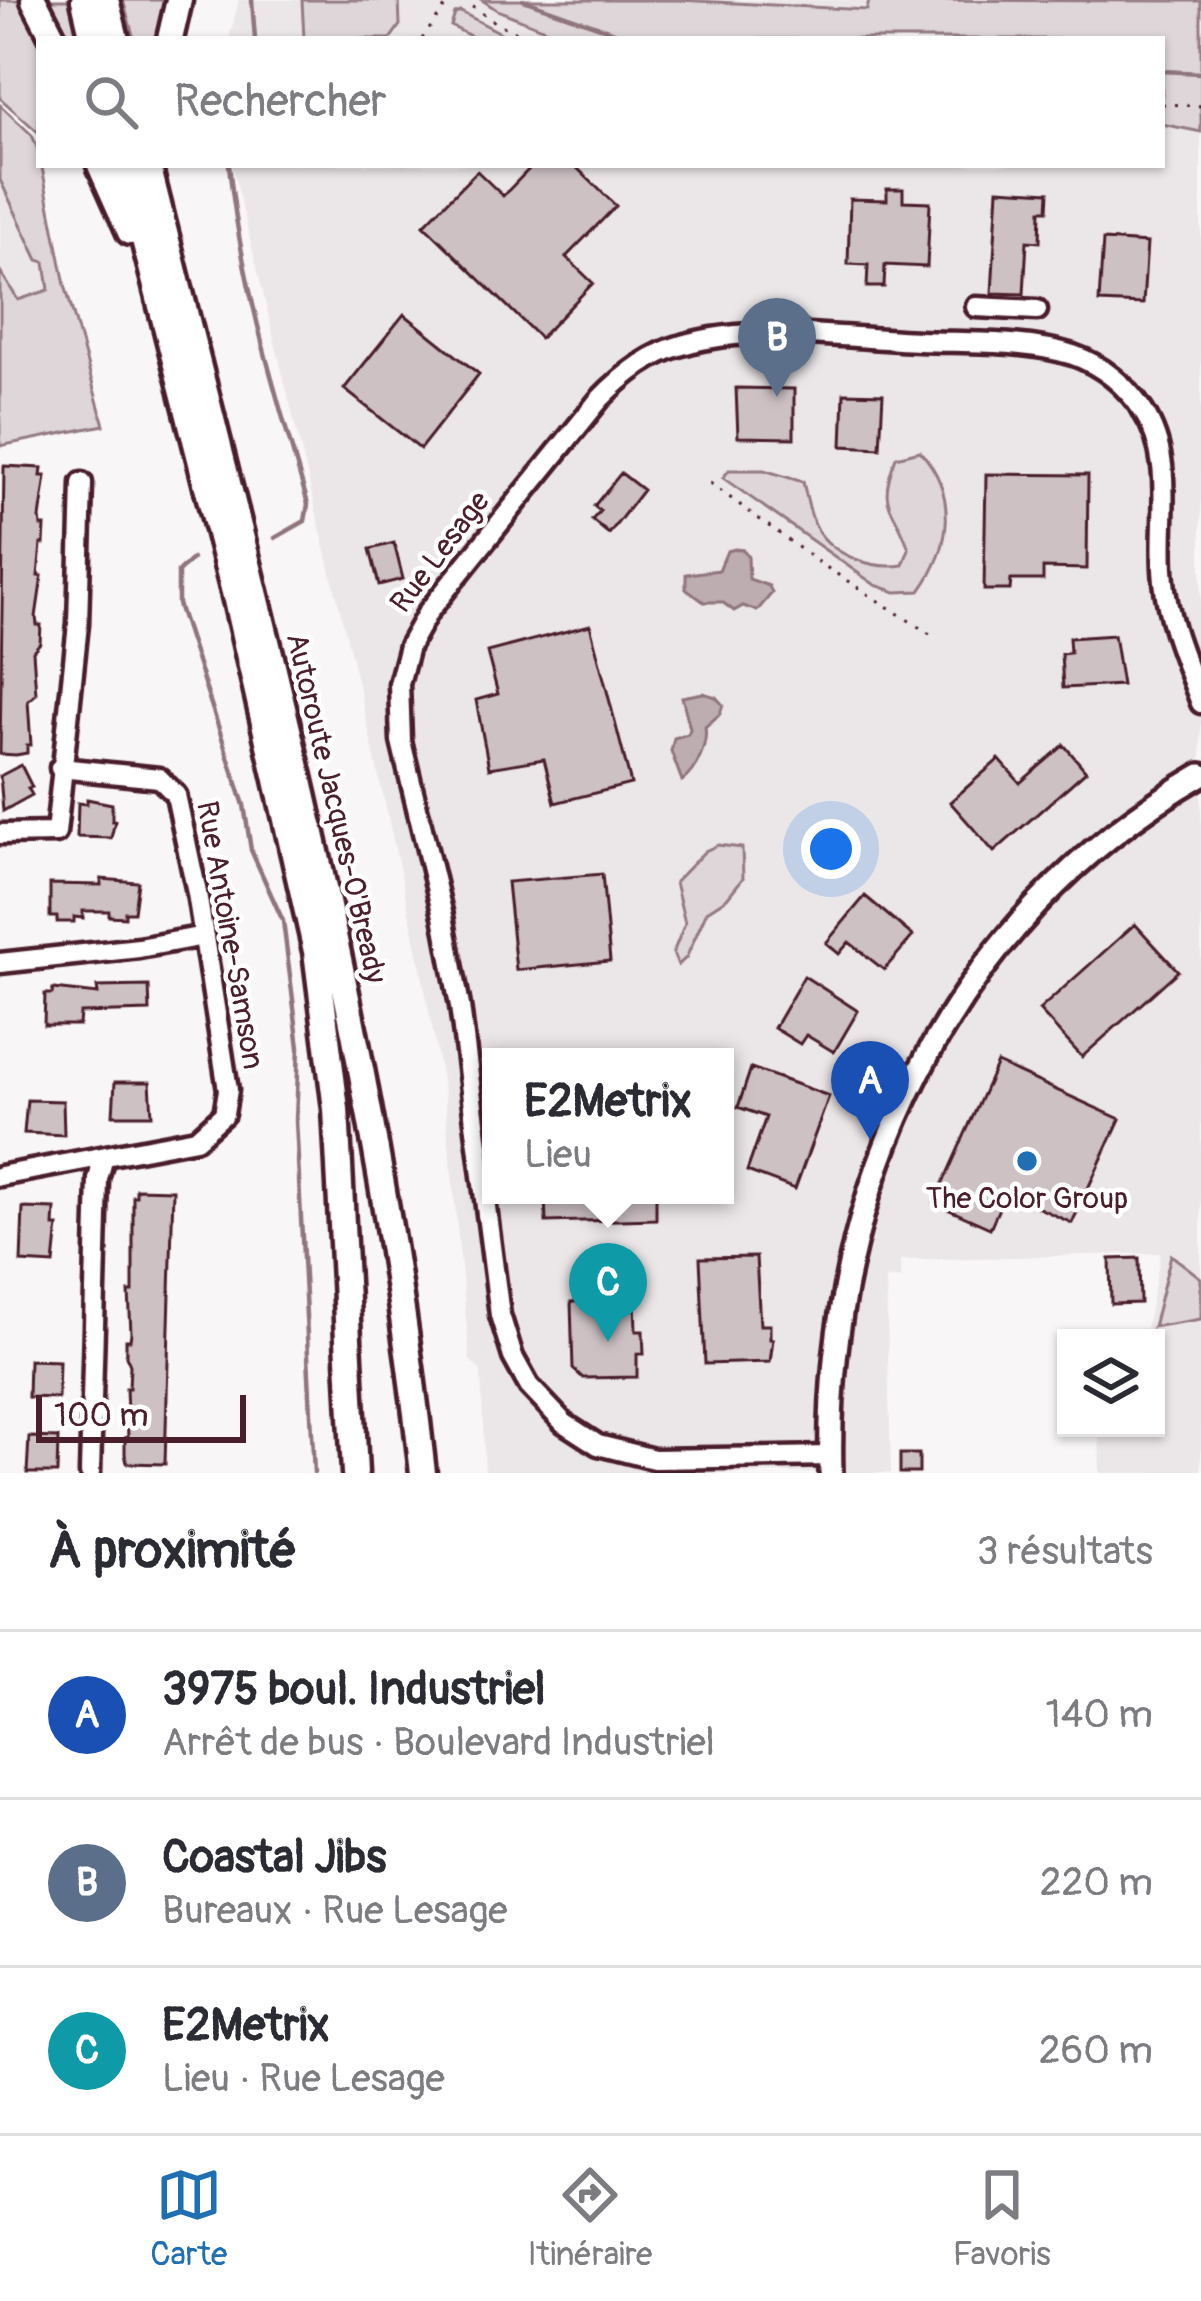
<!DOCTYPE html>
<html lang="fr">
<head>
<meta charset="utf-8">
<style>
	:root { --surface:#fff; --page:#f2f2f3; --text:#2b2b33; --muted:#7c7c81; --line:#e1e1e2; --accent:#1f6fb2 }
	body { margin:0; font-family:Pangolin,sans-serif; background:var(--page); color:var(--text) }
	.controls { position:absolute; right:36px; bottom:36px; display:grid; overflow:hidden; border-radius:0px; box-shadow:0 3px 9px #0004 }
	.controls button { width:108px; height:108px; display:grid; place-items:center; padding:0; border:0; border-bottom:3px solid var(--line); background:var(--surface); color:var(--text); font:60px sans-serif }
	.scale { position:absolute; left:36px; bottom:30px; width:210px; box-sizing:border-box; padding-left:12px; border:6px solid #4a1f2b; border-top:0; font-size:33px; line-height:42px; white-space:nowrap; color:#4a1f2b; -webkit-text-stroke:9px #fff; paint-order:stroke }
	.you { position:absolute; left:831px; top:849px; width:42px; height:42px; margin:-30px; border:9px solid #fff; border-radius:50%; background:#1a73e8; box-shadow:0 0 0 18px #1a73e833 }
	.badge { display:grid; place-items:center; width:78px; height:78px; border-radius:50%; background:var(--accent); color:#fff; font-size:39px; font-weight:700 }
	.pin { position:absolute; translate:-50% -99px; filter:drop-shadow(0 3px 6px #0008) }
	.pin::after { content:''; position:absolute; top:63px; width:42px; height:36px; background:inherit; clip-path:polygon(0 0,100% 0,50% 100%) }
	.popup { position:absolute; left:482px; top:1048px; width:252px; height:156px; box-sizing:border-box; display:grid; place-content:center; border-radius:0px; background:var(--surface); filter:drop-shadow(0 3px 9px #0005); font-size:39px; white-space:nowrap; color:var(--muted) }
	.popup b { font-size:45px; color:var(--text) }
	.popup::after { content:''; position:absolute; left:50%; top:100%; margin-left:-24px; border:24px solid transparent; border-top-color:var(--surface) }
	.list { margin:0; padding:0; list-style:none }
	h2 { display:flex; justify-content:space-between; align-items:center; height:156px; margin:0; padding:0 48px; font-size:51px }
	h2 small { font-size:39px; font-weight:400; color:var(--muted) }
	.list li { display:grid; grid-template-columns:78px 1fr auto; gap:36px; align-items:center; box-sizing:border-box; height:168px; padding:0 48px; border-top:3px solid var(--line) }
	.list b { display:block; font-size:45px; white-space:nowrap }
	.list p { margin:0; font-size:39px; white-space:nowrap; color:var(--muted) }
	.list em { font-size:39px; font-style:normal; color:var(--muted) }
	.icon { flex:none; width:66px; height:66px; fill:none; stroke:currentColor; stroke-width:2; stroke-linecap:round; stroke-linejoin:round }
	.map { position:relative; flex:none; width:1201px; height:1473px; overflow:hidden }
	.search { position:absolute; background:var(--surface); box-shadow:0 3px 9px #0004; left:36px; right:36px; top:36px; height:132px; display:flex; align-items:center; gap:30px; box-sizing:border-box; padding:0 42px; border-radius:0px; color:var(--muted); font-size:45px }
	.sheet { height:660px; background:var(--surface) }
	nav { display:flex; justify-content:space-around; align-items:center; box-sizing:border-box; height:168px; border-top:3px solid var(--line); background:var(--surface); font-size:33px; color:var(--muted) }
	nav a { display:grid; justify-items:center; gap:6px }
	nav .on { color:var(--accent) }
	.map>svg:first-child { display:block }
	.built { fill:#ebe6e8; fill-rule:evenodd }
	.green { fill:#ded6d9; stroke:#947a82; stroke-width:3 }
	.water { fill:#bdadb0; stroke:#8f747b; stroke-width:3 }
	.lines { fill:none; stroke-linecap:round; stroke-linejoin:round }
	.stream { stroke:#8f747b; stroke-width:4.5 }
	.building { fill:#cdc1c4; stroke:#4a1f2b; stroke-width:3 }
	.minor-casing { stroke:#4a1f2b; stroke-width:27 }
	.major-casing { stroke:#4a1f2b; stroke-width:30 }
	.highway-casing { stroke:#4a1f2b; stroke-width:33 }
	.path { stroke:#4a1f2b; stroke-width:3; stroke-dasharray:3 9; stroke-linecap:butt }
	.minor { stroke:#fff; stroke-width:18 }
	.major { stroke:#fff; stroke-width:21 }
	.highway { stroke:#fff; stroke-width:24 }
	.poi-dot { fill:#1f6fb2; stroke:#fff; stroke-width:4.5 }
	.labels { text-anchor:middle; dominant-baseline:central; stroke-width:9; stroke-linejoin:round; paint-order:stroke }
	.street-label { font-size:30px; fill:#4a1f2b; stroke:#fff }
	.poi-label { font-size:30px; fill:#4a1f2b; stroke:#fff }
</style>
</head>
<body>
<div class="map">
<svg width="1201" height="1473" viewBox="0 0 1201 1473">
	<rect width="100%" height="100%" fill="#f8f6f7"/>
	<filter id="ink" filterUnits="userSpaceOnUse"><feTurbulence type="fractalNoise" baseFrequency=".00833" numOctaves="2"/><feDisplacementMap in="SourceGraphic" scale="24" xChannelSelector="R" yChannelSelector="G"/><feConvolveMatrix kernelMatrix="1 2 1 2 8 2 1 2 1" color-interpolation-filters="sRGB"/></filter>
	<g filter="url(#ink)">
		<path class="built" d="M239,0H1201V1473H1100L1099,1428H1156V1338H1115L1117,1329H1146L1161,1253L900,1260V1278L886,1279L891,1473H485L481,1371L470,1360L444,1091L417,947L361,696L232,165H1162V39H229ZM491,1057H725V1195H491Z
			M0,180L37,259L45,262L49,290L18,301L0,271Z"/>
		<path class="green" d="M0,0H21L43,39H39V133L0,98Z
			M43,0H70L80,39H62Z
			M123,0H173L164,39H134Z
			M302,0H399L400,25L390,39H304Z
			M482,0H679L867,10L869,0L1201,1V132L1162,124V39H569L497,10Z
			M461,12L512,39H476L451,26L455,14Z
			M0,105L32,135L39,152L65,285L104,425L0,446V271L18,300L49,290L45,262L38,260L0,180Z
			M920,451C958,493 952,547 920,591L896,592L875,585L723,478L729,470H764L803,482C807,497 809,516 817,529C833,556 874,570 903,565L909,549C894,503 876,509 896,457Z
			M718,845L742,848L743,878L727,898L707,911L686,958L678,965L673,953L685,923L675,882L705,851Z
			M1171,1255L1201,1278V1319L1153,1327Z"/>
		<path class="water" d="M735,549L743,550L748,557L749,579L769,586L772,593L757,611L743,606L734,611L722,602H704L686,589V574L719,570L727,551Z
			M703,693L716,697L723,705L720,714L705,727C708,745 696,771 682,781L671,751L674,738L688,734L690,729L682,697Z"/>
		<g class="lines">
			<path class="stream" d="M252,0L255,39
				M523,0L634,39
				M1162,71L1201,73
				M229,165C241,282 275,392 308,504L305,521L275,538
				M192,559L178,572V604L244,805L251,850L283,921L299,1047L296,1120L314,1473"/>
		</g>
		<path class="building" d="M533,165H574L616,206L566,257L593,283L540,338L424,225L477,171L503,196Z
			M887,189H903V201L930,202L927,267L885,265L884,287H867L868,265L848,264L850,199L887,200Z
			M998,189L1049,192L1048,210H1041L1040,242L1027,241L1024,294L992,293Z
			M1103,240L1147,243L1143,304L1099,302Z
			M404,314L479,374L420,449L344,389Z
			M736,388L794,389V438L738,437Z
			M844,393L883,394L880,448L842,446Z
			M4,466L42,468L41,476H46L40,518L41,526H45L44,544H41L38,576H42L36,617L37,625H41L40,643L33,651L36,694L28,701L31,745H27V753L16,755L0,754Z
			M621,473L643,490L609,534L592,520L600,511L594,506Z
			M986,474L1088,475L1087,569L1043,568V580H1011L1010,590H984Z
			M394,543L403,579L379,585L370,549Z
			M590,625L631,784L555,803L544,759L489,768L476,700L498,694L487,652Z
			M1114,635L1122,685L1063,688L1061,654L1070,653L1069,638Z
			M1064,745L1086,771L994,852L950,802L999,759L1020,783Z
			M21,765L32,787L28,788L32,795L3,811L0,776Z
			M87,799L112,804V821H115L111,838L77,837L78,803L87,804Z
			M602,874L610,961L516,970L507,882Z
			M101,879L138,882L134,912H125V917L109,916V911H83V918L74,917V922H57V917H50V884L101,885Z
			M865,896L913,936L884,970L849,942L839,954L826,943Z
			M1135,924L1178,971L1082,1057L1039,1010Z
			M804,976L858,1011L834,1052L806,1035L800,1044L774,1028Z
			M149,986L150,1011L80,1013L79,1025H44L45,994H52L53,989L98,994L97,987Z
			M997,1063L1120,1119L1072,1223L1006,1193L990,1228L934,1203Z
			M751,1068L829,1096L795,1189L747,1171L766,1117L738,1107Z
			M115,1082H150L152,1115H113Z
			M27,1100L63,1101L64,1135L24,1133Z
			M136,1189L173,1190L165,1464L127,1463L125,1454V1438L128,1437L126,1388H129L130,1365L126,1356V1340H130L131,1333L129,1292H133V1196H136Z
			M545,1195H656V1219L546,1222Z
			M23,1208L55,1209L54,1226H58L54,1264L21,1262Z
			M756,1257L760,1325H770V1339H773L770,1362L705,1364L700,1258Z
			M1139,1258L1140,1303L1111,1304L1110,1259Z
			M635,1300L636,1331H643L644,1354H637V1377L583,1378L573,1369L571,1302Z
			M29,1360L59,1361L58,1398L28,1397Z
			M29,1437L58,1438L57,1473H27Z
			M900,1454H919V1473H900Z"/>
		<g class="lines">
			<g class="minor-casing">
				<path id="minor" d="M976,307L1037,310
					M0,834L56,833L78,624L82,483
					M0,963L139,948L204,936
					M0,1176L196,1139L224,1114L228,1090L197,893L176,795L159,778L60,768
					M831,1456L654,1459L598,1445L564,1423L529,1386L513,1357L500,1315L460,1006L443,916L401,741L399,684L409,646L428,612L599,400C622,376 649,354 682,345C756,323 843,338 919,341C969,343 1025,340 1073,355C1102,365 1127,386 1143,411C1177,463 1157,524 1164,581C1168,623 1186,663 1201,703
					M90,1473L98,1179L104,1157"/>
			</g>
			<g class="major-casing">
				<path id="major" d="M831,1473C823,1189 950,919 1201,775"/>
			</g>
			<g class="highway-casing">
				<path id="highway" d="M34,0L54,39
					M84,0L93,39
					M106,0L116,39
					M170,39L179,0
					M100,165L130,232
					M125,165L236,600L316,951L336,1109L355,1473
					M148,165C256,598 374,1028 423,1473"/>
			</g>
			<path class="path" d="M462,0L498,24L534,39
				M422,39L450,0
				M1162,104L1201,106
				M710,483L818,562L930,634"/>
			<use href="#minor" class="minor"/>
			<use href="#major" class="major"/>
			<use href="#highway" class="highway"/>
		</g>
	</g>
	<circle class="poi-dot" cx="1027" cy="1161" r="12"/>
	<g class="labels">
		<g class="street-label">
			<text transform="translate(440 552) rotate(-53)">Rue Lesage</text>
			<text transform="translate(336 808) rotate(77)">Autoroute Jacques-O'Bready</text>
			<text transform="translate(230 935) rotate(80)">Rue Antoine-Samson</text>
		</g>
		<g class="poi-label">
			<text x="1027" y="1198">The Color Group</text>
		</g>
	</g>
</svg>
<div class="controls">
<button><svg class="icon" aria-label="layers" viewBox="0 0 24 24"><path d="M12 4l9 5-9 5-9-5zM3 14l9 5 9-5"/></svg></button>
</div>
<div class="scale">100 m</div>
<div class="you"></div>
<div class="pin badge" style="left:870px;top:1140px;background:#1a4fb4">A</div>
<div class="pin badge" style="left:777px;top:397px;background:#5c6f8a">B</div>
<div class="pin badge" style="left:608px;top:1342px;background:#0f9aa8">C</div>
<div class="popup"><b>E2Metrix</b>Lieu</div>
<div class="search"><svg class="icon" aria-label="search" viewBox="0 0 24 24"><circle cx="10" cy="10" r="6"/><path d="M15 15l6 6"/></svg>Rechercher</div>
</div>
<section class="sheet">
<h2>À proximité<small>3 résultats</small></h2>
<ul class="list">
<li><span class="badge" style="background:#1a4fb4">A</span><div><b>3975 boul. Industriel</b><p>Arrêt de bus · Boulevard Industriel</p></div><em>140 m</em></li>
<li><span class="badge" style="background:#5c6f8a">B</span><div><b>Coastal Jibs</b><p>Bureaux · Rue Lesage</p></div><em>220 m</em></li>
<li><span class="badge" style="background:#0f9aa8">C</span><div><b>E2Metrix</b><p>Lieu · Rue Lesage</p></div><em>260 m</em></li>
</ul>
</section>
<nav>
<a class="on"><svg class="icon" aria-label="map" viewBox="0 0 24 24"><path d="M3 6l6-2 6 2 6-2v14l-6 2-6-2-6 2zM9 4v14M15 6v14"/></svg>Carte</a>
<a><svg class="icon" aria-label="directions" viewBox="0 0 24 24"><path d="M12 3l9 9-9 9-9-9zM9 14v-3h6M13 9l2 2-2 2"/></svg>Itinéraire</a>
<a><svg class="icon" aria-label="saved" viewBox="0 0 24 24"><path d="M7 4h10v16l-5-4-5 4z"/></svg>Favoris</a>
</nav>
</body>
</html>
